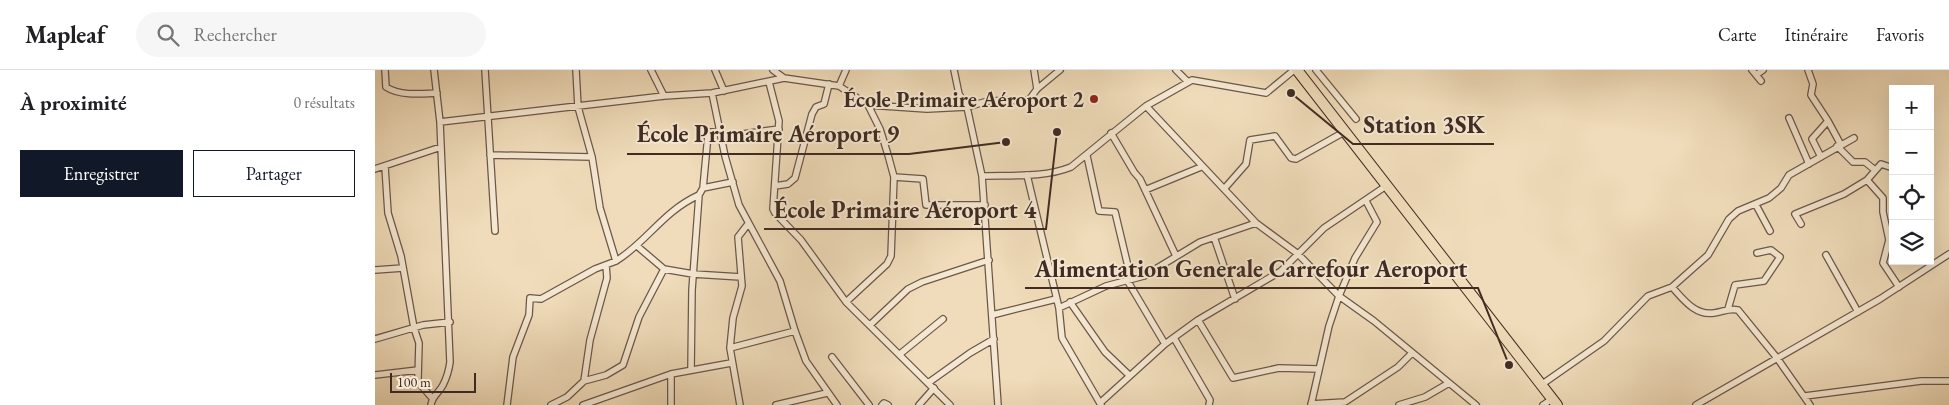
<!DOCTYPE html>
<html lang="fr">
<head>
<meta charset="utf-8">
<style>
	:root { --surface:#fff; --page:#f6f6f6; --text:#202124; --muted:#757577; --line:#e0e0e0; --accent:#111827 }
	body { margin:0; font-family:"EB Garamond",serif; background:var(--page); color:var(--text) }
	.controls { position:absolute; right:15px; top:15px; display:grid; overflow:hidden; border-radius:0px; box-shadow:0 5px 20px #0002 }
	.controls button { width:45px; height:45px; display:grid; place-items:center; padding:0; border:0; border-bottom:1px solid var(--line); background:var(--surface); color:var(--text); font:25px sans-serif }
	.scale { position:absolute; left:15px; bottom:12px; width:86px; box-sizing:border-box; padding-left:5px; border:2px solid #402b23; border-top:0; font-size:14px; line-height:18px; white-space:nowrap; color:#402b23; -webkit-text-stroke:4px #f5e8d2; paint-order:stroke }
	.list { margin:0; padding:0; list-style:none }
	h2 { display:flex; justify-content:space-between; align-items:center; height:65px; margin:0; padding:0 20px; font-size:21px }
	h2 small { font-size:16px; font-weight:400; color:var(--muted) }
	.actions { display:flex; gap:10px; padding:15px 20px }
	.actions a { flex:1; padding:11px 0; border:1px solid var(--accent); border-radius:0px; text-align:center; font-size:18px; color:var(--accent) }
	.actions .main { background:var(--accent); color:#fff }
	.icon { flex:none; width:28px; height:28px; fill:none; stroke:currentColor; stroke-width:2; stroke-linecap:round; stroke-linejoin:round }
	.map { position:relative; flex:none; width:1574px; height:335px; overflow:hidden }
	header { display:flex; align-items:center; gap:30px; box-sizing:border-box; height:70px; padding:0 25px; background:var(--surface); border-bottom:1px solid var(--line) }
	header strong { font-size:24px }
	nav { display:flex; gap:28px; margin-inline-start:auto; font-size:18px }
	.search { width:350px; height:45px; background:var(--page); display:flex; align-items:center; gap:12px; box-sizing:border-box; padding:0 18px; border-radius:28px; color:var(--muted); font-size:19px }
	main { display:flex }
	aside { flex:1; background:var(--surface) }
	.map>svg:first-child { display:block }
	.lines { fill:none; stroke-linecap:round; stroke-linejoin:round }
	.street-casing { stroke:#6c5749; stroke-width:8 }
	.highway-casing { stroke:#402b23; stroke-width:12 }
	.street { stroke:#f5e8d2; stroke-width:5.5 }
	.highway { stroke:#f0dcba; stroke-width:10 }
	.poi-dot { fill:#8f2418; stroke:#f5e8d2; stroke-width:2 }
	.labels { text-anchor:middle; dominant-baseline:central; stroke-width:4; stroke-linejoin:round; paint-order:stroke }
	.poi-label { font-size:22px; font-weight:bold; fill:#402b23; stroke:#f5e8d2; text-anchor:end }
	.leader { fill:none; stroke:#402b23; stroke-width:2 }
	.callout-dot { fill:#402b23; stroke:#f5e8d2; stroke-width:2 }
	.callout-label { font-size:24px; text-anchor:middle; font-weight:bold; fill:#402b23; stroke:#f5e8d2; stroke-width:4; stroke-linejoin:round; paint-order:stroke }
</style>
</head>
<body>
<header>
<strong>Mapleaf</strong>
<div class="search"><svg class="icon" aria-label="search" viewBox="0 0 24 24"><circle cx="10" cy="10" r="6"/><path d="M15 15l6 6"/></svg>Rechercher</div>
<nav><a>Carte</a><a>Itinéraire</a><a>Favoris</a></nav>
</header>
<main>
<aside>
<h2>À proximité<small>0 résultats</small></h2>
<ul class="list">
</ul>
<div class="actions"><a class="main">Enregistrer</a><a>Partager</a></div>
</aside>
<div class="map">
<svg width="1574" height="335" viewBox="0 0 1574 335">
	<rect width="100%" height="100%" fill="#f0dcba"/>
	<filter id="stains"><feTurbulence type="fractalNoise" baseFrequency=".004" numOctaves="4"/><feColorMatrix values="0 0 0 0 .2 0 0 0 0 .09 0 0 0 0 .02 0 0 0 .5 -.17"/></filter>
	<radialGradient id="worn" r=".72"><stop offset=".6" stop-color="#630" stop-opacity="0"/><stop offset="1" stop-color="#630" stop-opacity=".3"/></radialGradient>
	<g class="lines">
		<g class="street-casing">
			<path id="street" d="M10,0L11,17C25,26 45,24 62,23
				M110,0L120,161
				M201,0L203,37L217,87L225,138L241,191C273,171 287,142 324,125
				M276,0L289,26
				M340,0L349,21
				M398,0L409,8
				M579,0L584,24L592,37L607,106L623,335
				M659,0L662,19
				M801,0L812,11
				M919,0L891,23L817,10L771,36L881,153L923,184L964,226L999,251L1101,335
				M941,0L981,49
				M1377,0L1386,11
				M1433,0L1438,14L1436,25L1453,51L1437,69L1446,87
				M1381,5L1388,0
				M394,12L404,51L398,139L400,143L426,170L471,232L575,335
				M464,16L471,0
				M337,23L350,86L364,135L405,211L420,261L431,291L462,335
				M493,35L552,39L592,37L613,31L654,30L662,19L685,0
				M1414,48L1434,94
				M1453,51L1466,75
				M65,52L289,26L337,23L409,8L464,16L493,35L505,59L513,85L519,107L516,186L512,194L471,232
				M736,63L759,102L765,109L801,186
				M346,67L404,59
				M1462,76L1478,92H1490L1500,100
				M115,85L217,87
				M712,86L724,141L740,142L756,209
				M10,97L13,143L26,186L39,258L44,273L43,309L44,313L57,328
				M0,99L66,77
				M652,105L684,238L687,268L726,335
				M607,106C636,105 669,108 696,97L771,36
				M519,107L548,109L551,135H610
				M1492,110L1506,94L1518,98
				M400,116L413,114L420,108L437,44L441,37L449,34L454,14
				M328,118L358,112
				M849,119L871,94L875,70L900,66L916,88L921,89L969,62
				M770,120L826,97
				M1381,135L1395,161
				M1426,154L1420,144L1469,124L1492,110L1508,128V142L1514,170L1508,193L1524,217
				M839,167L860,229
				M262,176L289,199
				M1451,185L1483,242
				M0,200L28,198
				M752,210L790,274
				M1297,217C1308,229 1320,246 1339,243C1348,242 1353,238 1363,240L1402,288L1435,335
				M695,232L730,282L754,305
				M684,238L731,216L769,206L825,172L881,153
				M1353,239L1360,215L1389,211L1405,187L1396,180L1382,183
				M617,245L681,229
				M823,250L858,308L904,298L944,299
				M495,255L533,219L547,212L614,190
				M799,268L835,330L834,335
				M0,269L48,255L75,252
				M355,278L420,261
				M525,284L568,249
				M457,287L494,335
				M316,300L317,220L324,125L328,118L333,65L336,62L345,61
				M296,304V335
				M0,305L43,300
				M209,311L215,270L232,208L231,195
				M553,313L595,283L619,269
				M1166,315L1229,271L1273,226L1297,217L1333,185L1354,149L1363,141L1394,128L1406,118L1414,105L1479,68
				M1430,326L1546,311H1574
				M725,333L790,274L823,250L906,201L949,158L1011,116
				M936,334L970,332L1023,297L1037,283
				M56,335C57,326 64,323 68,315C72,307 74,300 75,292L65,52L59,0
				M132,335L138,287L154,245L155,228L166,229L220,199L241,191
				M176,335L192,327L209,311L231,305L248,295L264,247L289,199L318,204L366,207
				M208,335L296,304L356,293
				M365,335L355,278L358,248L367,216L363,167L373,154
				M401,335L452,323
				M507,335L509,333L513,335
				M544,335L559,318
				M936,335L954,256L964,226L980,188L1002,152L991,131
				M1024,335L1050,327L1074,313
				M1168,335L1177,329
				M1321,335L1505,229L1574,184"/>
		</g>
		<g class="highway-casing">
			<path id="highway" d="M922,0L1182,335"/>
		</g>
		<use href="#street" class="street"/>
		<use href="#highway" class="highway"/>
	</g>
	<circle class="poi-dot" cx="719" cy="29" r="5"/>
	<g class="labels">
		<g class="poi-label">
			<text x="709" y="29">École Primaire Aéroport 2</text>
		</g>
	</g>
	<path class="leader" d="M916 23L978 74H1119M631 72L534 84H252M682 62L671 159H389M1134 295L1103 218H650"/>
	<g class="callout-dot">
		<circle cx="916" cy="23" r="5"/>
		<circle cx="631" cy="72" r="5"/>
		<circle cx="682" cy="62" r="5"/>
		<circle cx="1134" cy="295" r="5"/>
	</g>
	<g class="callout-label">
		<text x="1049" y="63">Station 3SK</text>
		<text x="393" y="72">École Primaire Aéroport 9</text>
		<text x="530" y="148">École Primaire Aéroport 4</text>
		<text x="876" y="207">Alimentation Generale Carrefour Aeroport</text>
	</g>
	<rect width="100%" height="100%" filter="url(#stains)"/>
	<rect width="100%" height="100%" fill="url(#worn)"/>
</svg>
<div class="controls">
<button>+</button>
<button>−</button>
<button><svg class="icon" aria-label="locate" viewBox="0 0 24 24"><circle cx="12" cy="12" r="6"/><path d="M12 2v4M12 18v4M2 12h4M18 12h4"/></svg></button>
<button><svg class="icon" aria-label="layers" viewBox="0 0 24 24"><path d="M12 4l9 5-9 5-9-5zM3 14l9 5 9-5"/></svg></button>
</div>
<div class="scale">100 m</div>
</div>
</main>
</body>
</html>
